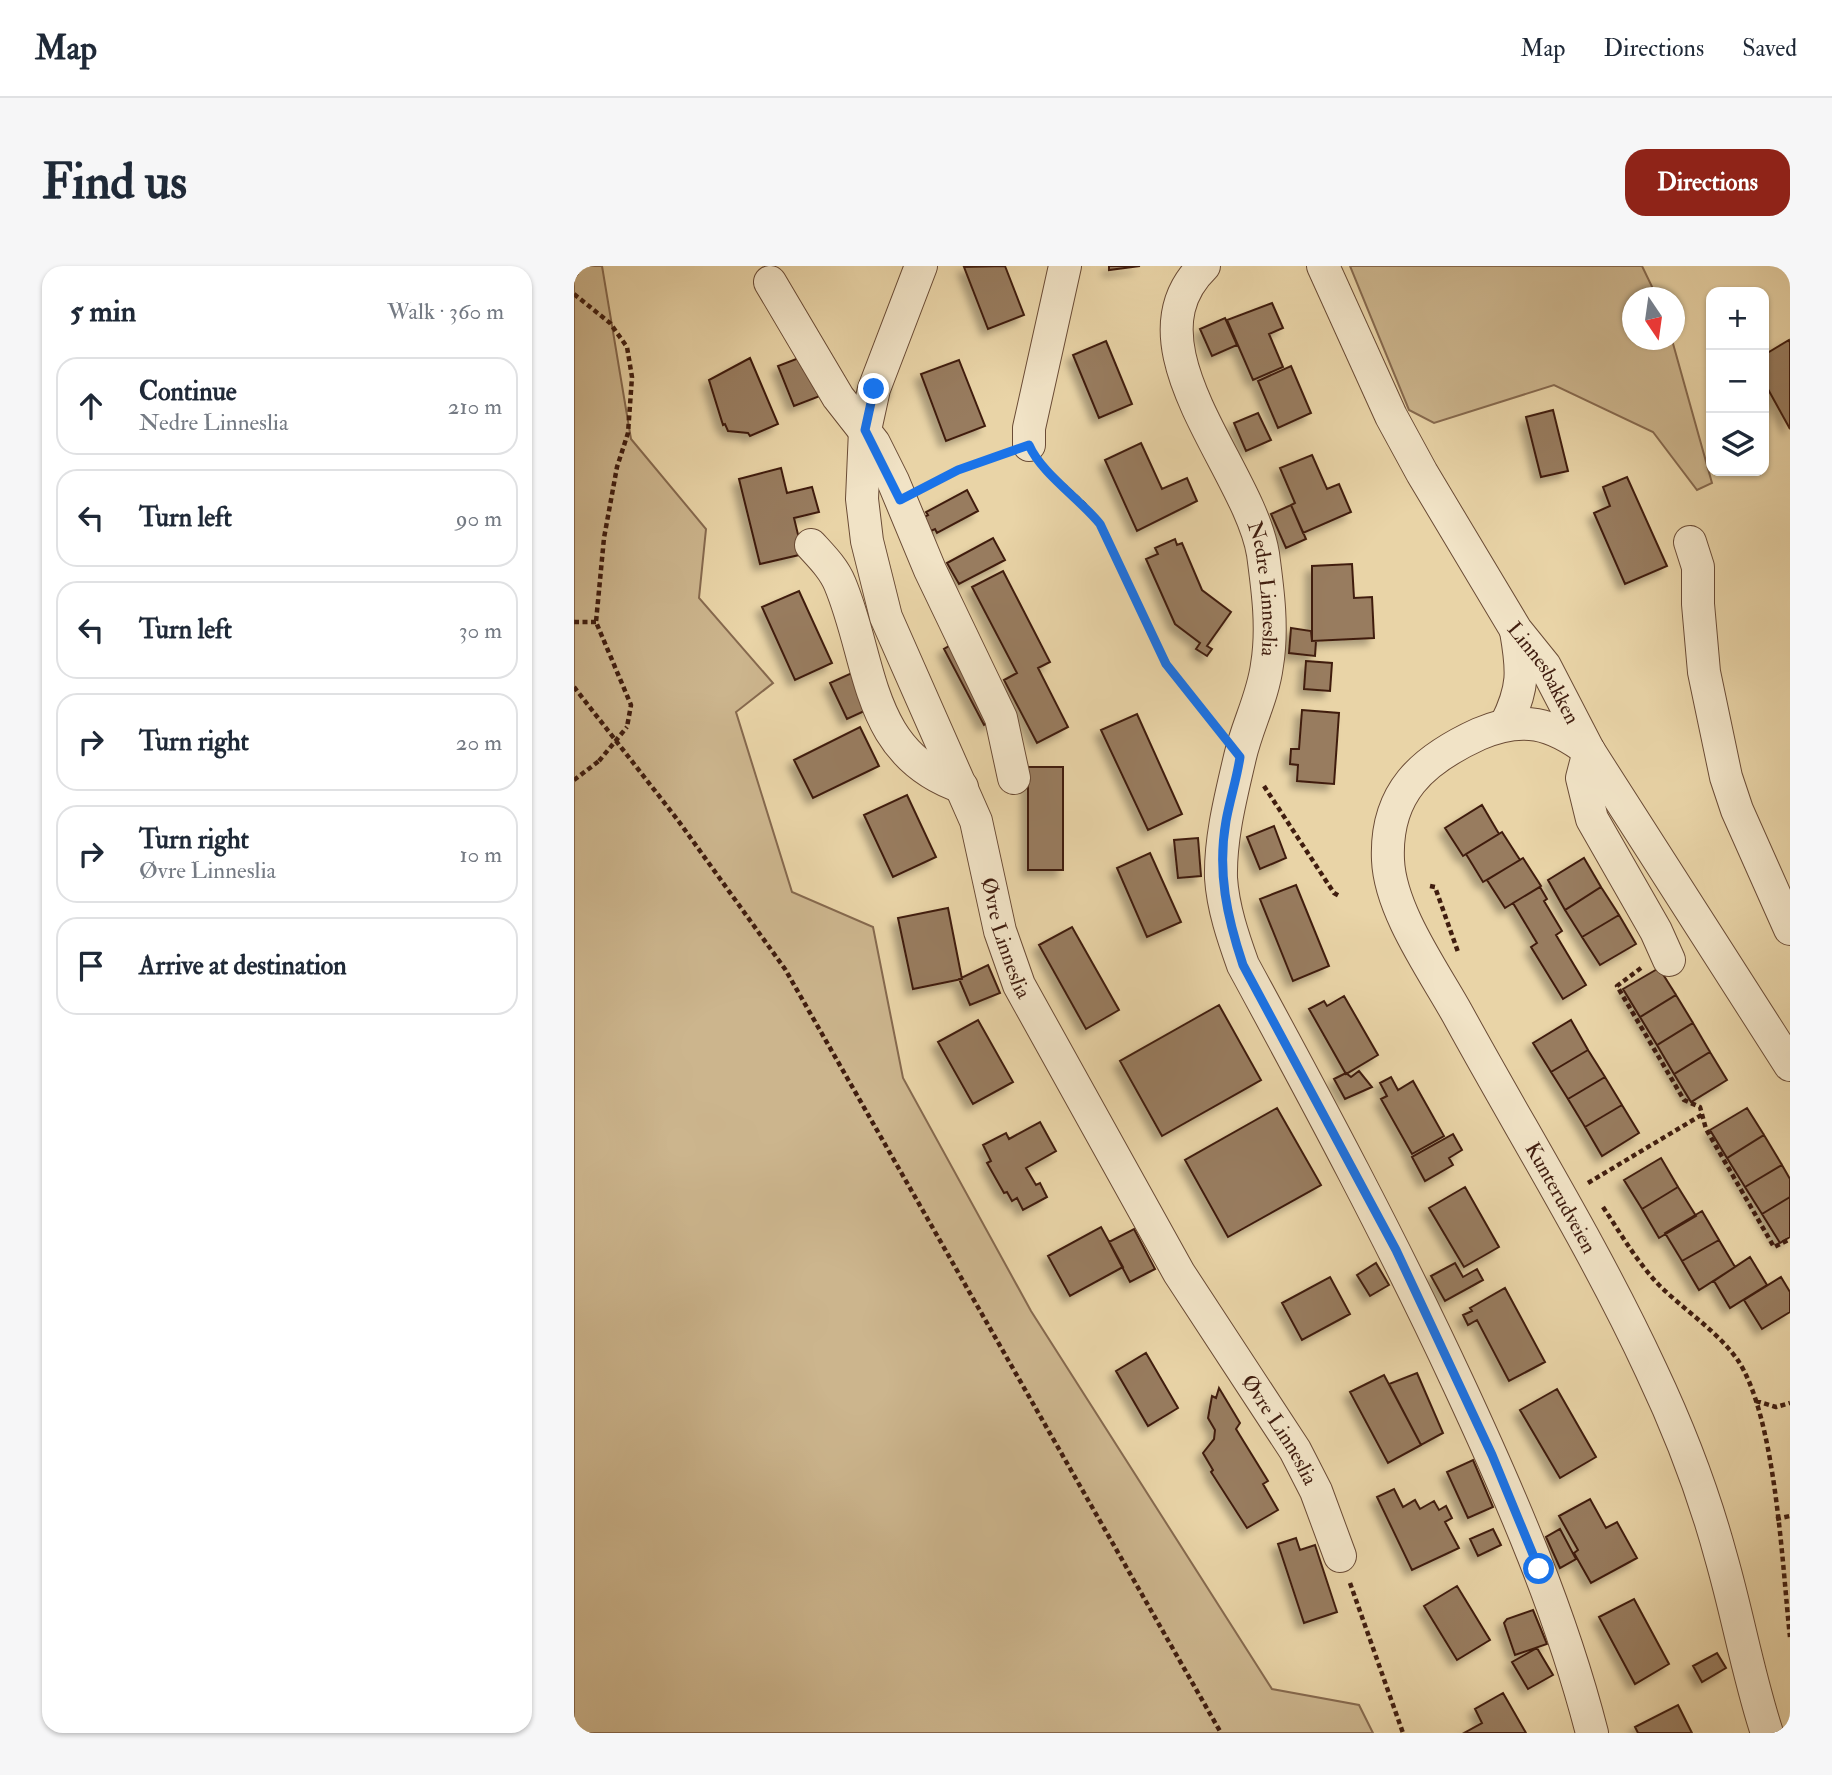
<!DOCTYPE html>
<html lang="en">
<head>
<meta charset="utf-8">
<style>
	:root { --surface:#fff; --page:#f6f6f7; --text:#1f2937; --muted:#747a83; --line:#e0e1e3; --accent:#8f2418 }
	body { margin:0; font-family:"IM FELL Double Pica",serif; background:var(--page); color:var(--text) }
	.controls { position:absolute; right:21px; top:21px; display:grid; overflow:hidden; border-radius:14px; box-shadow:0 2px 5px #0004 }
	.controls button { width:63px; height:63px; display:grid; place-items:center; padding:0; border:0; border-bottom:2px solid var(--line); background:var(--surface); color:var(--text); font:35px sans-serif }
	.compass { position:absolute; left:1048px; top:21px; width:63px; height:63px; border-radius:50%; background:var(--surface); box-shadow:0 2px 5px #0004; rotate:167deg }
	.stop { position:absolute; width:21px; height:21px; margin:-16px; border:5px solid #1a73e8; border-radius:50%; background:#fff }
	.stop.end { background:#1a73e8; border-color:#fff; box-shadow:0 2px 7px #0008 }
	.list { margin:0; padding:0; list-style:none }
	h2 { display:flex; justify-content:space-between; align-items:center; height:91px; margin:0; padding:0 28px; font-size:30px }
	h2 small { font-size:23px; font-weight:400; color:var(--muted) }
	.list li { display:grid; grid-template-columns:46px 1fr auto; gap:21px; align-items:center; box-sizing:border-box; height:98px; margin:0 14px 14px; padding:0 14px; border:2px solid var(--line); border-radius:21px }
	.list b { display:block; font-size:26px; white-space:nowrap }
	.list p { margin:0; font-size:23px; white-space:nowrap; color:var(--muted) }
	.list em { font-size:23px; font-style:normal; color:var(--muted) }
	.icon { flex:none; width:38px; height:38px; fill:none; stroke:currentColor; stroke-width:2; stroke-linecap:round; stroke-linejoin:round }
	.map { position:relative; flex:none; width:1216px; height:1467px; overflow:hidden; border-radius:21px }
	header { display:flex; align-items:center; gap:42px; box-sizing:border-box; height:98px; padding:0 35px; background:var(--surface); border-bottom:2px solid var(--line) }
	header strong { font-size:33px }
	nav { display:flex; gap:38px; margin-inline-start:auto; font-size:24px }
	.intro { display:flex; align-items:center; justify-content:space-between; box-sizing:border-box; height:168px; padding:0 42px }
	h1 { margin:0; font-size:49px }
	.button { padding:18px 32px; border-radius:21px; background:var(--accent); color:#fff; font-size:24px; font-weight:700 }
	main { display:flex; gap:42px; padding:0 42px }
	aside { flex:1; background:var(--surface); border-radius:21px; box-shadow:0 2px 5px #0004 }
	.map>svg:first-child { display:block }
	.green { fill:#ccb58d; stroke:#86694e; stroke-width:2 }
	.building { fill:#987c5e; stroke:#401d0f; stroke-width:2; filter:url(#shadow) }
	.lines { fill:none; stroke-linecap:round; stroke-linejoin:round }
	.minor-casing { stroke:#6a4b35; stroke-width:34 }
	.path { stroke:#401d0f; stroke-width:4.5; stroke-dasharray:5 3.5; stroke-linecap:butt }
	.minor { stroke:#f1e3c6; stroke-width:32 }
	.path-bridge { stroke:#401d0f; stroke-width:4.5; stroke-dasharray:5 3.5; stroke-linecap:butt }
	.route { stroke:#1a73e8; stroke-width:9 }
	.labels { text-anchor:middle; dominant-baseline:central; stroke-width:5; stroke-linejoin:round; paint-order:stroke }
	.street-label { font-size:21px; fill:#401d0f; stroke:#f1e3c6 }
</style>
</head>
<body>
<header>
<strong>Map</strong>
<nav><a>Map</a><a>Directions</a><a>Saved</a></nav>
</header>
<div class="intro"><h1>Find us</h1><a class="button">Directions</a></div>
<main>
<aside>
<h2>5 min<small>Walk · 360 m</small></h2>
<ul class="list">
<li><svg class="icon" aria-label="ahead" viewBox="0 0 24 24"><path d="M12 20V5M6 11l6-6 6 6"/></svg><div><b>Continue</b><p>Nedre Linneslia</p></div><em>210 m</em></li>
<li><svg class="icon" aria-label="left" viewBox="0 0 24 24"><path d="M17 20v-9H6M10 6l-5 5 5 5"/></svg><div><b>Turn left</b></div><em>90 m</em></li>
<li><svg class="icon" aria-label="left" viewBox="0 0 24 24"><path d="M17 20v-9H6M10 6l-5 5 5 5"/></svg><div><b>Turn left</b></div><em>30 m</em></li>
<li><svg class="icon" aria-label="right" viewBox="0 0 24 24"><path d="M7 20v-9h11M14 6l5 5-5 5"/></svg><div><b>Turn right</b></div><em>20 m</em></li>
<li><svg class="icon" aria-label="right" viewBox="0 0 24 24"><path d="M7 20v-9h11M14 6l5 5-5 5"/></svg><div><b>Turn right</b><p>Øvre Linneslia</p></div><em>10 m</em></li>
<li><svg class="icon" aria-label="arrive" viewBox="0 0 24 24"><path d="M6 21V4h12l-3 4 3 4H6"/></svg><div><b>Arrive at destination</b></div></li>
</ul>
</aside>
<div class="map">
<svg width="1216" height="1467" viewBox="0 0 1216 1467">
	<defs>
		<filter id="shadow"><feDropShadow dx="-6" dy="6" stdDeviation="3.5" flood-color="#0004"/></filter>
	</defs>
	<rect width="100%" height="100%" fill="#e9d4a7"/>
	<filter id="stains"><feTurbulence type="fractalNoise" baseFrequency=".00286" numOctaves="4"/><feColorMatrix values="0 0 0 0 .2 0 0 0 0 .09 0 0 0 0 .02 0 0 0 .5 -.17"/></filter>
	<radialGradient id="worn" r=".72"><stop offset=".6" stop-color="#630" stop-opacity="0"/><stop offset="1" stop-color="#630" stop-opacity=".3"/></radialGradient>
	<path class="green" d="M0,0H28L57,173L132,263L125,332L199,417L162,446L218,626L299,661L329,812L457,1045L698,1423L785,1439L799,1467H0Z
		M776,0H1068L1083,31L1058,32V74H1098L1138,217L1123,224L1079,166L980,119L860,157L835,144Z"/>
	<path class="building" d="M431,0L450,49L414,63L390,1Z
		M535,0H566L535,4Z
		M698,37L709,62L695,68L709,101L679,114L653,54Z
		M651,52L663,79L638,90L626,63Z
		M1215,74L1216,77V163L1190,116V89Z
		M532,75L558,138L525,152L499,89Z
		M230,90L246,130L220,140L204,100Z
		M176,92L204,158L176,170L174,167L154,165L151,158L149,159L135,114Z
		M385,94L411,160L372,175L347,108Z
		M717,100L737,147L704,162L684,115Z
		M979,144L994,205L967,211L952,151Z
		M684,147L697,174L672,185L660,157Z
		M567,177L588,223L613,212L623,235L563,265L531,194Z
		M738,189L753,223L765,218L777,246L729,267L717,239L721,237L706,202Z
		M207,202L213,227L238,221L245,246L220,252L228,285L225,289L186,298L165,213Z
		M1053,211L1093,300L1051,318L1020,247L1036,240L1029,221Z
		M393,224L404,245L363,267L361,263L357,265L350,251L354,249L352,246Z
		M717,239L732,273L712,282L697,248Z
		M419,272L431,294L385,318L373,297Z
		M601,273L603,279L608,277L628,324L657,346L633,380L638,383L633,390L622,383L626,377L601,358L572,293L584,288L581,282Z
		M778,298L780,332L798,331L800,372L738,375V300Z
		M429,305L476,396L464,402L494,461L463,477L430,414L443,407L398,321Z
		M225,325L258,397L221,414L188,341Z
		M717,362L737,365L738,375H742L741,390L715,387Z
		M384,375L425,451L410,459L370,383Z
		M732,395L758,397L756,425L730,423Z
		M280,406L297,442L273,453L256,417Z
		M728,444L765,447L760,518L723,515L724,499L716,498L717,483H725Z
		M563,448L608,548L574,564L527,464Z
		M286,461L305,500L239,532L220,494Z
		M454,501H489V604H454Z
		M333,529L362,591L319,611L290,549Z
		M908,539L925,568L889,590L871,562Z
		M700,560L712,592L686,603L673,571Z
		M928,566L946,594L909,616L892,588Z
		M624,572L627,610L604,612L600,574Z
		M576,587L607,656L573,671L543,602Z
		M949,592L967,620L931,642L913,614Z
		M1010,592L1027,621L991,644L974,614Z
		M722,619L755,700L719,715L686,633Z
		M966,621L973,633L970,635L988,665L982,669L1012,719L989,733L957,681L963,677L939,637Z
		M1027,621L1045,649L1008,671L991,644Z
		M374,642L388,713L339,723L324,652Z
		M1045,649L1062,678L1026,699L1008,671Z
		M498,661L545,744L512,763L465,679Z
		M414,699L426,727L396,739L385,713Z
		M1085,702L1102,729L1066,751L1049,723Z
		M1102,729L1119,757L1083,779L1066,751Z
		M770,730L804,789L772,808L735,743L750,735L753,740Z
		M645,739L687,814L588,870L546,795Z
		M404,754L439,816L399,838L364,776Z
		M997,754L1014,784L977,806L959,777Z
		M1119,757L1136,786L1100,808L1083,779Z
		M1014,784L1031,811L994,833L977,806Z
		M1136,786L1153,814L1117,836L1100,808Z
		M785,805L798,821L771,833L760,813L772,807L777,811Z
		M817,811L824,824L839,815L870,870L838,888L807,833L813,830L806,817Z
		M1031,811L1048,839L1011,861L994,833Z
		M1048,839L1065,867L1028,890L1011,861Z
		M703,842L747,919L654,971L611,894Z
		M1173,842L1190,869L1153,892L1136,864Z
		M466,856L482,885L452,902L462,919L466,917L473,931L449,944L443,932L438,935L433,926L430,927L413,897L417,895L409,879L432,867L435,873Z
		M879,868L888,884L875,892L879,899L851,915L838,891Z
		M1190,869L1208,899L1171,921L1153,892Z
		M1087,892L1104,921L1068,943L1050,914Z
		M1208,899L1216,913V931L1188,948L1171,921Z
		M891,921L925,981L890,1001L855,942Z
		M1104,921L1122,950L1085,972L1068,943Z
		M1216,931V971L1206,977L1188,948Z
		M1128,945L1145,974L1108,995L1091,967Z
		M527,961L549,1001L496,1030L474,990Z
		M560,963L581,1003L556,1016L535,976Z
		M1145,974L1161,1001L1125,1024L1108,995Z
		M1176,991L1193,1019L1156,1042L1140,1015Z
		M802,997L815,1019L796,1030L783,1009Z
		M881,997L889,1011L903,1003L909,1014L871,1035L857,1010Z
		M756,1011L776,1048L728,1074L708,1037Z
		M1207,1011L1216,1026V1046L1188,1063L1170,1034Z
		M931,1022L971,1096L935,1115L903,1054L894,1059L889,1049L898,1045L896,1042Z
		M572,1087L604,1142L574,1160L542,1105Z
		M843,1107L869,1167L847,1179L815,1118Z
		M810,1109L847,1179L814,1197L776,1126Z
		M645,1122L666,1157L662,1163L694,1215L689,1218L704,1244L673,1262L637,1206L639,1204L629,1187L640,1173L641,1164L634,1152L638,1130L642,1132Z
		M983,1123L1022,1191L986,1212L946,1144Z
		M899,1194L919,1241L894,1252L873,1206Z
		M820,1223L829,1241L841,1234L846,1243L860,1235L865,1244L872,1240L878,1252L871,1256L885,1282L838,1304L803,1231Z
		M1016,1233L1032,1262L1043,1256L1063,1292L1017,1317L1000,1287L1004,1284L985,1250Z
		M919,1263L927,1279L904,1290L896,1273Z
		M986,1263L1002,1293L986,1302L972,1271Z
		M722,1272L726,1284L741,1279L763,1346L730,1357L704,1278Z
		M883,1320L916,1374L883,1394L850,1340Z
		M1060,1333L1095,1398L1061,1418L1025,1351Z
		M959,1344L973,1378L941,1389L930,1357L933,1353Z
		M963,1382L979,1409L954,1423L938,1396Z
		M1143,1387L1152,1402L1128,1416L1119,1400Z
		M929,1427L952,1467H890L908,1457L901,1443Z
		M1104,1439L1118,1467H1064L1061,1461Z"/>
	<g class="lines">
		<g class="minor-casing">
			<g id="minor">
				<path id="s1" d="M347,0L300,123L291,164L288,233L293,275L312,351L402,555L426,665L445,719L605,1007L721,1184L742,1225L766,1290"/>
				<path id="s2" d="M630,0C548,79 675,202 689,288C694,325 699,363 693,399C689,431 673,460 666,491C657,530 646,572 647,612C649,642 659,671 669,699C744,837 818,975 884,1117C937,1231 987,1346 1018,1467"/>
				<path id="s3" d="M749,0L817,150L848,207L942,364L971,400L1015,485L1216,799"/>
				<path d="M196,16L264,131L300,177L319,215L356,304L427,452L440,512"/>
				<path d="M455,179V162L491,0"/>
				<path d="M1116,276L1124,301V338L1130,406L1152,511L1163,544L1216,663"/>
				<path d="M237,279C248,291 260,303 266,318C299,397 291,488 388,521"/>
				<path d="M932,458C950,422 949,405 942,365"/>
				<path id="s4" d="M1015,485C978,457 949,449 905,468C848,494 811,527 814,594C816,644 859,704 883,747C948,866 1020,981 1077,1104C1105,1163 1130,1228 1147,1291C1164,1350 1174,1409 1193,1467"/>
				<path d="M1015,485L1008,512L1018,553L1082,665L1095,694"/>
			</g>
		</g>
		<path class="path" d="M0,11L8,0
			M0,28L36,57L53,81L58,111L54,167L43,201L30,272L22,356L57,439L53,461
			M470,201L510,238L526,258C563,328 585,407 644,461
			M351,222L384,204L429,188
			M0,356H22
			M0,421L103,553L211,703L647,1467
			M0,514L25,495
			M690,520L760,627L767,631
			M856,620L861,621L884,686
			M1067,702L1043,720L1110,834L1126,841L1132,863L1200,981L1216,973
			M1014,917L1129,848
			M1029,941C1047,968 1063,996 1085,1019C1110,1044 1142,1064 1163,1093C1202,1150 1208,1299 1216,1371
			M1182,1135L1202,1141L1216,1137
			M1202,1253L1216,1250
			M776,1317L829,1467"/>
		<use href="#minor" class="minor"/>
		<path class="path-bridge" d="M25,495L53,461"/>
	</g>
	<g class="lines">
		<path class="route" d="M300,123L291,164L326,234L384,204L455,179C467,207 506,233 526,258L592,398L666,491C663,512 656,533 652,555C643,606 653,651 669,699L822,984L918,1189L965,1303"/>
	</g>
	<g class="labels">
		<g class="street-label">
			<text stroke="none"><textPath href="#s2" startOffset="348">Nedre Linneslia</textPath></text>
			<text stroke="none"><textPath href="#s3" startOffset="464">Linnesbakken</textPath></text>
			<text stroke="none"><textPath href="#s1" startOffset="707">Øvre Linneslia</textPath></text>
			<text stroke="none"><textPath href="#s4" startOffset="667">Kunterudveien</textPath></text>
			<text stroke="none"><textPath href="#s1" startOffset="1272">Øvre Linneslia</textPath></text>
		</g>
	</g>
	<rect width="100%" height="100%" filter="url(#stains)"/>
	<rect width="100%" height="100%" fill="url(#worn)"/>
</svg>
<div class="controls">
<button>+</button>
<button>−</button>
<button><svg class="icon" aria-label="layers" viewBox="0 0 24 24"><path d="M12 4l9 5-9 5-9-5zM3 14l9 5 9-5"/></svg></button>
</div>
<svg class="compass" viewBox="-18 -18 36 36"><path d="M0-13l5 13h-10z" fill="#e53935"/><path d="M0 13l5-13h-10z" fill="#747a83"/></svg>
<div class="stop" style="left:965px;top:1303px"></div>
<div class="stop end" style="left:300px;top:123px"></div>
</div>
</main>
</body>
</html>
